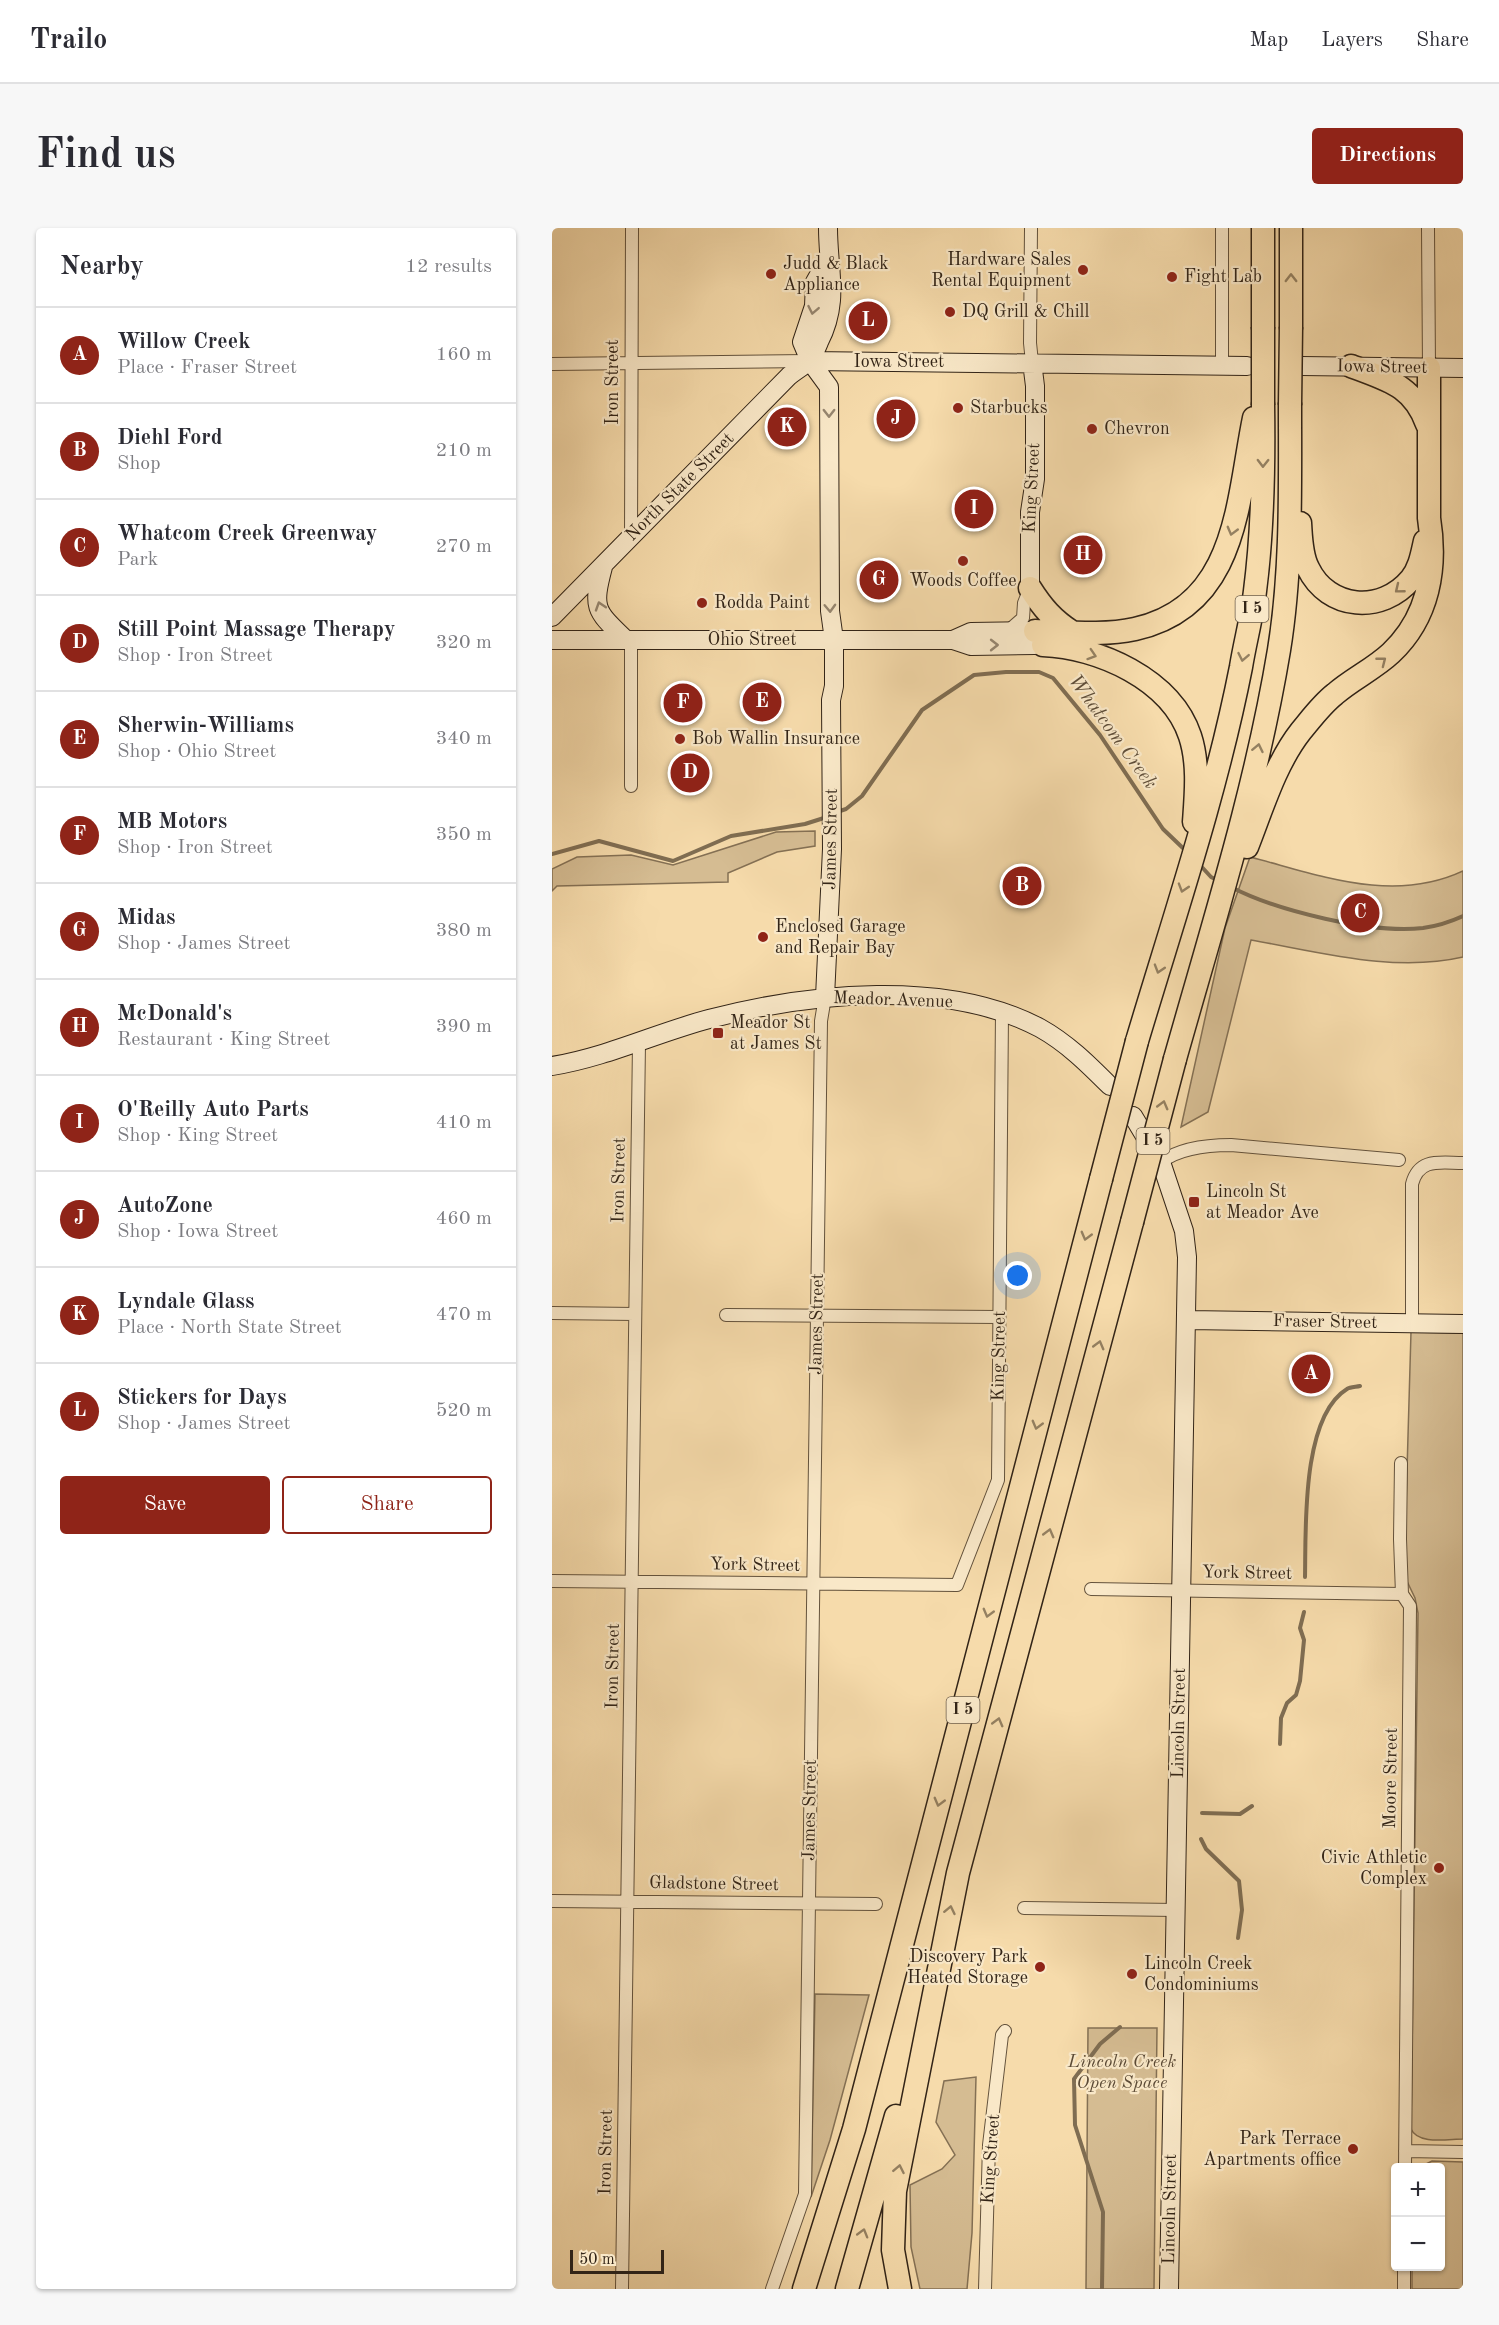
<!DOCTYPE html>
<html lang="en">
<head>
<meta charset="utf-8">
<style>
	:root { --surface:#fff; --page:#f7f7f7; --text:#2b2b33; --muted:#7c7c81; --line:#e1e1e2; --accent:#8f2418 }
	body { margin:0; font-family:"Old Standard TT",serif; background:var(--page); color:var(--text) }
	.controls { position:absolute; right:18px; bottom:18px; display:grid; overflow:hidden; border-radius:6px; box-shadow:0 2px 4px #0004 }
	.controls button { width:54px; height:54px; display:grid; place-items:center; padding:0; border:0; border-bottom:2px solid var(--line); background:var(--surface); color:var(--text); font:30px sans-serif }
	.scale { position:absolute; left:18px; bottom:15px; width:94px; box-sizing:border-box; padding-left:6px; border:3px solid #322417; border-top:0; font-size:16px; line-height:21px; white-space:nowrap; color:#322417; -webkit-text-stroke:4px #f9e8c8; paint-order:stroke }
	.you { position:absolute; left:466px; top:1048px; width:21px; height:21px; margin:-15px; border:4px solid #fff; border-radius:50%; background:#1a73e8; box-shadow:0 0 0 9px #1a73e833 }
	.badge { display:grid; place-items:center; width:39px; height:39px; border-radius:50%; background:var(--accent); color:#fff; font-size:20px; font-weight:700 }
	.pin { position:absolute; translate:-50% -50%; border:3px solid #fff; box-shadow:0 2px 6px #0006 }
	.list { margin:0; padding:0; list-style:none }
	h2 { display:flex; justify-content:space-between; align-items:center; height:78px; margin:0; padding:0 24px; font-size:26px }
	h2 small { font-size:20px; font-weight:400; color:var(--muted) }
	.list li { display:grid; grid-template-columns:39px 1fr auto; gap:18px; align-items:center; box-sizing:border-box; height:96px; padding:0 24px; border-top:2px solid var(--line) }
	.list b { display:block; font-size:22px; white-space:nowrap }
	.list p { margin:0; font-size:20px; white-space:nowrap; color:var(--muted) }
	.list em { font-size:20px; font-style:normal; color:var(--muted) }
	.actions { display:flex; gap:12px; padding:18px 24px }
	.actions a { flex:1; padding:14px 0; border:2px solid var(--accent); border-radius:6px; text-align:center; font-size:21px; color:var(--accent) }
	.actions .main { background:var(--accent); color:#fff }
	.map { position:relative; flex:none; width:911px; height:2061px; overflow:hidden; border-radius:6px }
	header { display:flex; align-items:center; gap:36px; box-sizing:border-box; height:84px; padding:0 30px; background:var(--surface); border-bottom:2px solid var(--line) }
	header strong { font-size:28px }
	nav { display:flex; gap:33px; margin-inline-start:auto; font-size:21px }
	.intro { display:flex; align-items:center; justify-content:space-between; box-sizing:border-box; height:144px; padding:0 36px }
	h1 { margin:0; font-size:42px }
	.button { padding:15px 27px; border-radius:6px; background:var(--accent); color:#fff; font-size:21px; font-weight:700 }
	main { display:flex; gap:36px; padding:0 36px }
	aside { flex:1; background:var(--surface); border-radius:6px; box-shadow:0 2px 4px #0004 }
	.map>svg:first-child { display:block }
	.green { fill:#d5bc92; stroke:#847054; stroke-width:1.5 }
	.lines { fill:none; stroke-linecap:round; stroke-linejoin:round }
	.stream { stroke:#7f6d52; stroke-width:4 }
	.street-casing { stroke:#63523c; stroke-width:14 }
	.secondary-casing { stroke:#322417; stroke-width:20 }
	.highway-casing { stroke:#322417; stroke-width:25 }
	.street { stroke:#f9e8c8; stroke-width:12 }
	.secondary { stroke:#f9e8c8; stroke-width:18 }
	.highway { stroke:#f6dbab; stroke-width:22 }
	.highway-bridge-casing { stroke:#322417; stroke-width:25; stroke-linecap:butt }
	.highway-bridge { stroke:#f6dbab; stroke-width:22 }
	.oneway { stroke:#948061 }
	.oneway2 { stroke:#968670 }
	.poi-dot { fill:#8f2418; stroke:#f9e8c8; stroke-width:2 }
	.labels { text-anchor:middle; dominant-baseline:central; stroke-width:4.5; stroke-linejoin:round; paint-order:stroke }
	.shield { fill:#f9e8c8; stroke:#6e5f4c; stroke-width:1.5 }
	.shield-label { font-size:16px; font-weight:bold; fill:#322417 }
	.poi-label { font-size:18px; fill:#322417; stroke:#f9e8c8; text-anchor:start }
	.street-label { font-size:18px; fill:#322417; stroke:#f9e8c8 }
	.park-label { font-size:18px; font-style:italic; fill:#5b4a36; stroke:#f9e8c8 }
	.water-label { font-size:20px; font-style:italic; fill:#5f4e39; stroke:#f9e8c8 }
</style>
</head>
<body>
<header>
<strong>Trailo</strong>
<nav><a>Map</a><a>Layers</a><a>Share</a></nav>
</header>
<div class="intro"><h1>Find us</h1><a class="button">Directions</a></div>
<main>
<aside>
<h2>Nearby<small>12 results</small></h2>
<ul class="list">
<li><span class="badge">A</span><div><b>Willow Creek</b><p>Place · Fraser Street</p></div><em>160 m</em></li>
<li><span class="badge">B</span><div><b>Diehl Ford</b><p>Shop</p></div><em>210 m</em></li>
<li><span class="badge">C</span><div><b>Whatcom Creek Greenway</b><p>Park</p></div><em>270 m</em></li>
<li><span class="badge">D</span><div><b>Still Point Massage Therapy</b><p>Shop · Iron Street</p></div><em>320 m</em></li>
<li><span class="badge">E</span><div><b>Sherwin-Williams</b><p>Shop · Ohio Street</p></div><em>340 m</em></li>
<li><span class="badge">F</span><div><b>MB Motors</b><p>Shop · Iron Street</p></div><em>350 m</em></li>
<li><span class="badge">G</span><div><b>Midas</b><p>Shop · James Street</p></div><em>380 m</em></li>
<li><span class="badge">H</span><div><b>McDonald's</b><p>Restaurant · King Street</p></div><em>390 m</em></li>
<li><span class="badge">I</span><div><b>O'Reilly Auto Parts</b><p>Shop · King Street</p></div><em>410 m</em></li>
<li><span class="badge">J</span><div><b>AutoZone</b><p>Shop · Iowa Street</p></div><em>460 m</em></li>
<li><span class="badge">K</span><div><b>Lyndale Glass</b><p>Place · North State Street</p></div><em>470 m</em></li>
<li><span class="badge">L</span><div><b>Stickers for Days</b><p>Shop · James Street</p></div><em>520 m</em></li>
</ul>
<div class="actions"><a class="main">Save</a><a>Share</a></div>
</aside>
<div class="map">
<svg width="911" height="2061" viewBox="0 0 911 2061">
	<rect width="100%" height="100%" fill="#f6dbab"/>
	<filter id="stains"><feTurbulence type="fractalNoise" baseFrequency=".00333" numOctaves="4"/><feColorMatrix values="0 0 0 0 .2 0 0 0 0 .09 0 0 0 0 .02 0 0 0 .5 -.17"/></filter>
	<radialGradient id="worn" r=".72"><stop offset=".6" stop-color="#630" stop-opacity="0"/><stop offset="1" stop-color="#630" stop-opacity=".3"/></radialGradient>
	<path class="green" d="M263,603V618L225,624L176,645V654L5,658L0,663V641L25,629L79,627L121,637L224,604Z
		M698,629C768,647 841,676 911,643V729C842,745 768,724 699,712L656,884L629,899L673,700Z
		M859,1104L911,1105V1911C896,1911 866,1917 859,1901L866,1385L863,1370L852,1347Z
		M263,1766L317,1767L278,1912L259,1969Z
		M536,1800H605L602,2061H534Z
		M424,1849L420,2005L415,2061H368L359,2019L358,1957L390,1941L403,1927L384,1894L392,1853Z
		M880,1933L911,1934V2061H860V2039L888,2038V1940L868,1939Z"/>
	<g class="lines">
		<path class="stream" d="M285,584L294,581L310,568L370,482L422,447L454,444H487L501,450L548,507L611,601L634,623
			M0,626L47,613L121,633L179,608L253,596L275,589
			M648,637L659,649L667,653
			M679,659C725,683 820,706 871,700C885,698 898,694 911,688
			M753,1349C754,1302 749,1189 795,1161C798,1159 804,1159 808,1158
			M728,1516L729,1490L735,1475L744,1467L748,1453L752,1412L748,1400L752,1384
			M650,1585L688,1586L700,1578
			M649,1611L654,1621L687,1653L690,1682L686,1710
			M550,2061L551,1984L523,1897L522,1851L548,1816L568,1799"/>
		<g class="street-casing">
			<path id="street" d="M479,0L478,115L480,134
				M876,0L877,140
				M0,136L257,133
				M670,138V0
				M79,309L80,0
				M455,404L471,390L472,375L478,360
				M79,558V412
				M609,934C628,920 656,917 679,917L847,932
				M0,1085L83,1086
				M174,1087L447,1089
				M860,1095V956C867,929 889,935 911,935
				M849,1235L848,1311L850,1366L858,1378L853,1940
				M0,1353L405,1357L446,1252L450,784
				M539,1361L850,1366
				M0,1673L324,1676
				M472,1680L624,1682
				M853,1923L911,1924
				M70,2061L87,815
				M220,2061L253,1966L269,793L273,769
				M433,2061L437,1917L450,1807L453,1803
				M852,2061V2038"/>
		</g>
		<g class="secondary-casing">
			<path id="secondary" d="M258,133L695,138
				M749,138L911,140
				M51,339C40,381 43,382 74,412
				M478,360V284L483,251V158L480,134
				M0,389L237,148C243,143 250,139 256,134C261,130 264,121 267,114C288,73 276,43 276,0
				M0,412H401L419,418L483,417
				M401,412L419,404L483,403
				M273,769L280,621L279,472L282,458V412L278,383L277,159L258,133L250,114L262,78L263,54L276,31
				M0,838C55,829 104,805 157,791C257,765 394,750 488,800C515,815 536,836 558,858
				M581,888L593,908
				M609,934L632,1003L635,1029L617,2061
				M636,1092L911,1096"/>
		</g>
		<g class="highway-casing">
			<path id="highway" d="M739,0V99
				M711,99V0
				M799,138C835,152 861,157 875,196
				M748,295C749,309 749,327 756,340C776,382 830,386 859,351C868,340 870,326 873,313
				M478,360C490,379 501,392 520,404
				M483,403C516,404 551,408 583,401C686,378 685,273 702,190
				M491,417C546,419 619,451 638,508C647,535 644,566 642,594
				M695,619C710,581 723,536 749,503C759,491 770,476 783,466C800,451 822,441 839,425C877,389 885,340 877,290V140
				M585,813C622,689 664,566 689,439C693,414 700,389 703,363C711,301 712,239 711,177
				M623,831C661,696 704,561 727,422C740,342 738,258 738,177
				M252,2061L302,1901L549,951
				M295,2061L344,1888
				M348,2061L341,2022L343,1963L406,1645L580,994"/>
		</g>
		<use href="#street" class="street"/>
		<use href="#secondary" class="secondary"/>
		<use href="#highway" class="highway"/>
		<g class="highway-bridge-casing">
			<path id="highway-bridge" d="M711,99V177
				M738,177L739,99
				M549,951L585,813
				M580,994L623,831"/>
		</g>
		<use href="#highway-bridge" class="highway-bridge"/>
	</g>
	<defs><path id="oneway-chevron" d="M-2-3.5L2.5 0L-2 3.5" fill="none" stroke-width="1.6" stroke-linecap="round" stroke-linejoin="round" transform="scale(1.5)"/></defs>
	<g class="oneway">
		<use href="#oneway-chevron" transform="translate(739 50) rotate(-90)"/>
		<use href="#oneway-chevron" transform="translate(711 235) rotate(91)"/>
		<use href="#oneway-chevron" transform="translate(680 303) rotate(105)"/>
		<use href="#oneway-chevron" transform="translate(847 361) rotate(141)"/>
		<use href="#oneway-chevron" transform="translate(540 427) rotate(18)"/>
		<use href="#oneway-chevron" transform="translate(691 429) rotate(101)"/>
		<use href="#oneway-chevron" transform="translate(830 433) rotate(-38)"/>
		<use href="#oneway-chevron" transform="translate(706 520) rotate(-78)"/>
		<use href="#oneway-chevron" transform="translate(631 660) rotate(107)"/>
		<use href="#oneway-chevron" transform="translate(607 741) rotate(107)"/>
		<use href="#oneway-chevron" transform="translate(611 877) rotate(-75)"/>
		<use href="#oneway-chevron" transform="translate(534 1008) rotate(105)"/>
		<use href="#oneway-chevron" transform="translate(547 1117) rotate(-75)"/>
		<use href="#oneway-chevron" transform="translate(485 1197) rotate(105)"/>
		<use href="#oneway-chevron" transform="translate(497 1305) rotate(-75)"/>
		<use href="#oneway-chevron" transform="translate(436 1385) rotate(105)"/>
		<use href="#oneway-chevron" transform="translate(446 1494) rotate(-75)"/>
		<use href="#oneway-chevron" transform="translate(387 1574) rotate(105)"/>
		<use href="#oneway-chevron" transform="translate(398 1682) rotate(-78)"/>
		<use href="#oneway-chevron" transform="translate(347 1941) rotate(-79)"/>
		<use href="#oneway-chevron" transform="translate(311 2005) rotate(-74)"/>
	</g>
	<g class="oneway2">
		<use href="#oneway-chevron" transform="translate(261 82) rotate(101)"/>
		<use href="#oneway-chevron" transform="translate(277 185) rotate(90)"/>
		<use href="#oneway-chevron" transform="translate(48 378) rotate(-108)"/>
		<use href="#oneway-chevron" transform="translate(278 380) rotate(88)"/>
		<use href="#oneway-chevron" transform="translate(442 417)"/>
	</g>
	<g class="poi-dot">
		<circle cx="531" cy="42" r="6"/>
		<circle cx="219" cy="46" r="6"/>
		<circle cx="620" cy="49" r="6"/>
		<circle cx="398" cy="84" r="6"/>
		<circle cx="406" cy="180" r="6"/>
		<circle cx="540" cy="201" r="6"/>
		<circle cx="411" cy="333" r="6"/>
		<circle cx="150" cy="375" r="6"/>
		<circle cx="128" cy="511" r="6"/>
		<circle cx="211" cy="709" r="6"/>
		<rect x="160" y="799" width="12" height="12" rx="3"/>
		<rect x="636" y="968" width="12" height="12" rx="3"/>
		<circle cx="887" cy="1640" r="6"/>
		<circle cx="488" cy="1739" r="6"/>
		<circle cx="580" cy="1746" r="6"/>
		<circle cx="801" cy="1921" r="6"/>
	</g>
	<g class="labels">
		<g class="shield">
			<rect x="683.5" y="368" width="33" height="26" rx="4.5"/>
			<rect x="584.5" y="900" width="33" height="26" rx="4.5"/>
			<rect x="394.5" y="1469" width="33" height="26" rx="4.5"/>
		</g>
		<g class="shield-label">
			<text x="700" y="381">I 5</text>
			<text x="601" y="913">I 5</text>
			<text x="411" y="1482">I 5</text>
		</g>
		<g class="poi-label">
			<text x="519" y="32" text-anchor="end">Hardware Sales<tspan x="519" dy="21">Rental Equipment</tspan></text>
			<text x="231" y="36">Judd &amp; Black<tspan x="231" dy="21">Appliance</tspan></text>
			<text x="632" y="49">Fight Lab</text>
			<text x="410" y="84">DQ Grill &amp; Chill</text>
			<text x="418" y="180">Starbucks</text>
			<text x="552" y="201">Chevron</text>
			<text x="411" y="353" text-anchor="middle">Woods Coffee</text>
			<text x="162" y="375">Rodda Paint</text>
			<text x="140" y="511">Bob Wallin Insurance</text>
			<text x="223" y="699">Enclosed Garage<tspan x="223" dy="21">and Repair Bay</tspan></text>
			<text x="178" y="795">Meador St<tspan x="178" dy="21">at James St</tspan></text>
			<text x="654" y="964">Lincoln St<tspan x="654" dy="21">at Meador Ave</tspan></text>
			<text x="875" y="1630" text-anchor="end">Civic Athletic<tspan x="875" dy="21">Complex</tspan></text>
			<text x="476" y="1729" text-anchor="end">Discovery Park<tspan x="476" dy="21">Heated Storage</tspan></text>
			<text x="592" y="1736">Lincoln Creek<tspan x="592" dy="21">Condominiums</tspan></text>
			<text x="789" y="1911" text-anchor="end">Park Terrace<tspan x="789" dy="21">Apartments office</tspan></text>
		</g>
		<g class="street-label">
			<text x="347" y="134">Iowa Street</text>
			<text transform="translate(830 139) rotate(1)">Iowa Street</text>
			<text transform="translate(61 154) rotate(-90)">Iron Street</text>
			<text transform="translate(128 259) rotate(-45)">North State Street</text>
			<text transform="translate(480 260) rotate(-87)">King Street</text>
			<text x="200" y="412">Ohio Street</text>
			<text transform="translate(279 611) rotate(-89)">James Street</text>
			<text transform="translate(341 772) rotate(2)">Meador Avenue</text>
			<text transform="translate(67 952) rotate(-89)">Iron Street</text>
			<text transform="translate(773 1094) rotate(1)">Fraser Street</text>
			<text transform="translate(265 1096) rotate(-89)">James Street</text>
			<text transform="translate(447 1128) rotate(-89)">King Street</text>
			<text transform="translate(203 1337) rotate(1)">York Street</text>
			<text transform="translate(695 1345) rotate(1)">York Street</text>
			<text transform="translate(61 1438) rotate(-89)">Iron Street</text>
			<text transform="translate(627 1495) rotate(-89)">Lincoln Street</text>
			<text transform="translate(839 1550) rotate(-89)">Moore Street</text>
			<text transform="translate(258 1582) rotate(-89)">James Street</text>
			<text transform="translate(162 1656) rotate(1)">Gladstone Street</text>
			<text transform="translate(54 1924) rotate(-89)">Iron Street</text>
			<text transform="translate(439 1931) rotate(-86)">King Street</text>
			<text transform="translate(618 1981) rotate(-89)">Lincoln Street</text>
		</g>
		<g class="park-label">
			<text x="570" y="1834">Lincoln Creek<tspan x="570" dy="21">Open Space</tspan></text>
		</g>
		<g class="water-label">
			<text transform="translate(560 504) rotate(54)">Whatcom Creek</text>
		</g>
	</g>
	<rect width="100%" height="100%" filter="url(#stains)"/>
	<rect width="100%" height="100%" fill="url(#worn)"/>
</svg>
<div class="controls">
<button>+</button>
<button>−</button>
</div>
<div class="scale">50 m</div>
<div class="you"></div>
<div class="pin badge" style="left:759px;top:1146px">A</div>
<div class="pin badge" style="left:470px;top:658px">B</div>
<div class="pin badge" style="left:808px;top:685px">C</div>
<div class="pin badge" style="left:138px;top:545px">D</div>
<div class="pin badge" style="left:210px;top:474px">E</div>
<div class="pin badge" style="left:131px;top:475px">F</div>
<div class="pin badge" style="left:327px;top:352px">G</div>
<div class="pin badge" style="left:531px;top:327px">H</div>
<div class="pin badge" style="left:422px;top:281px">I</div>
<div class="pin badge" style="left:344px;top:191px">J</div>
<div class="pin badge" style="left:235px;top:199px">K</div>
<div class="pin badge" style="left:316px;top:93px">L</div>
</div>
</main>
</body>
</html>
